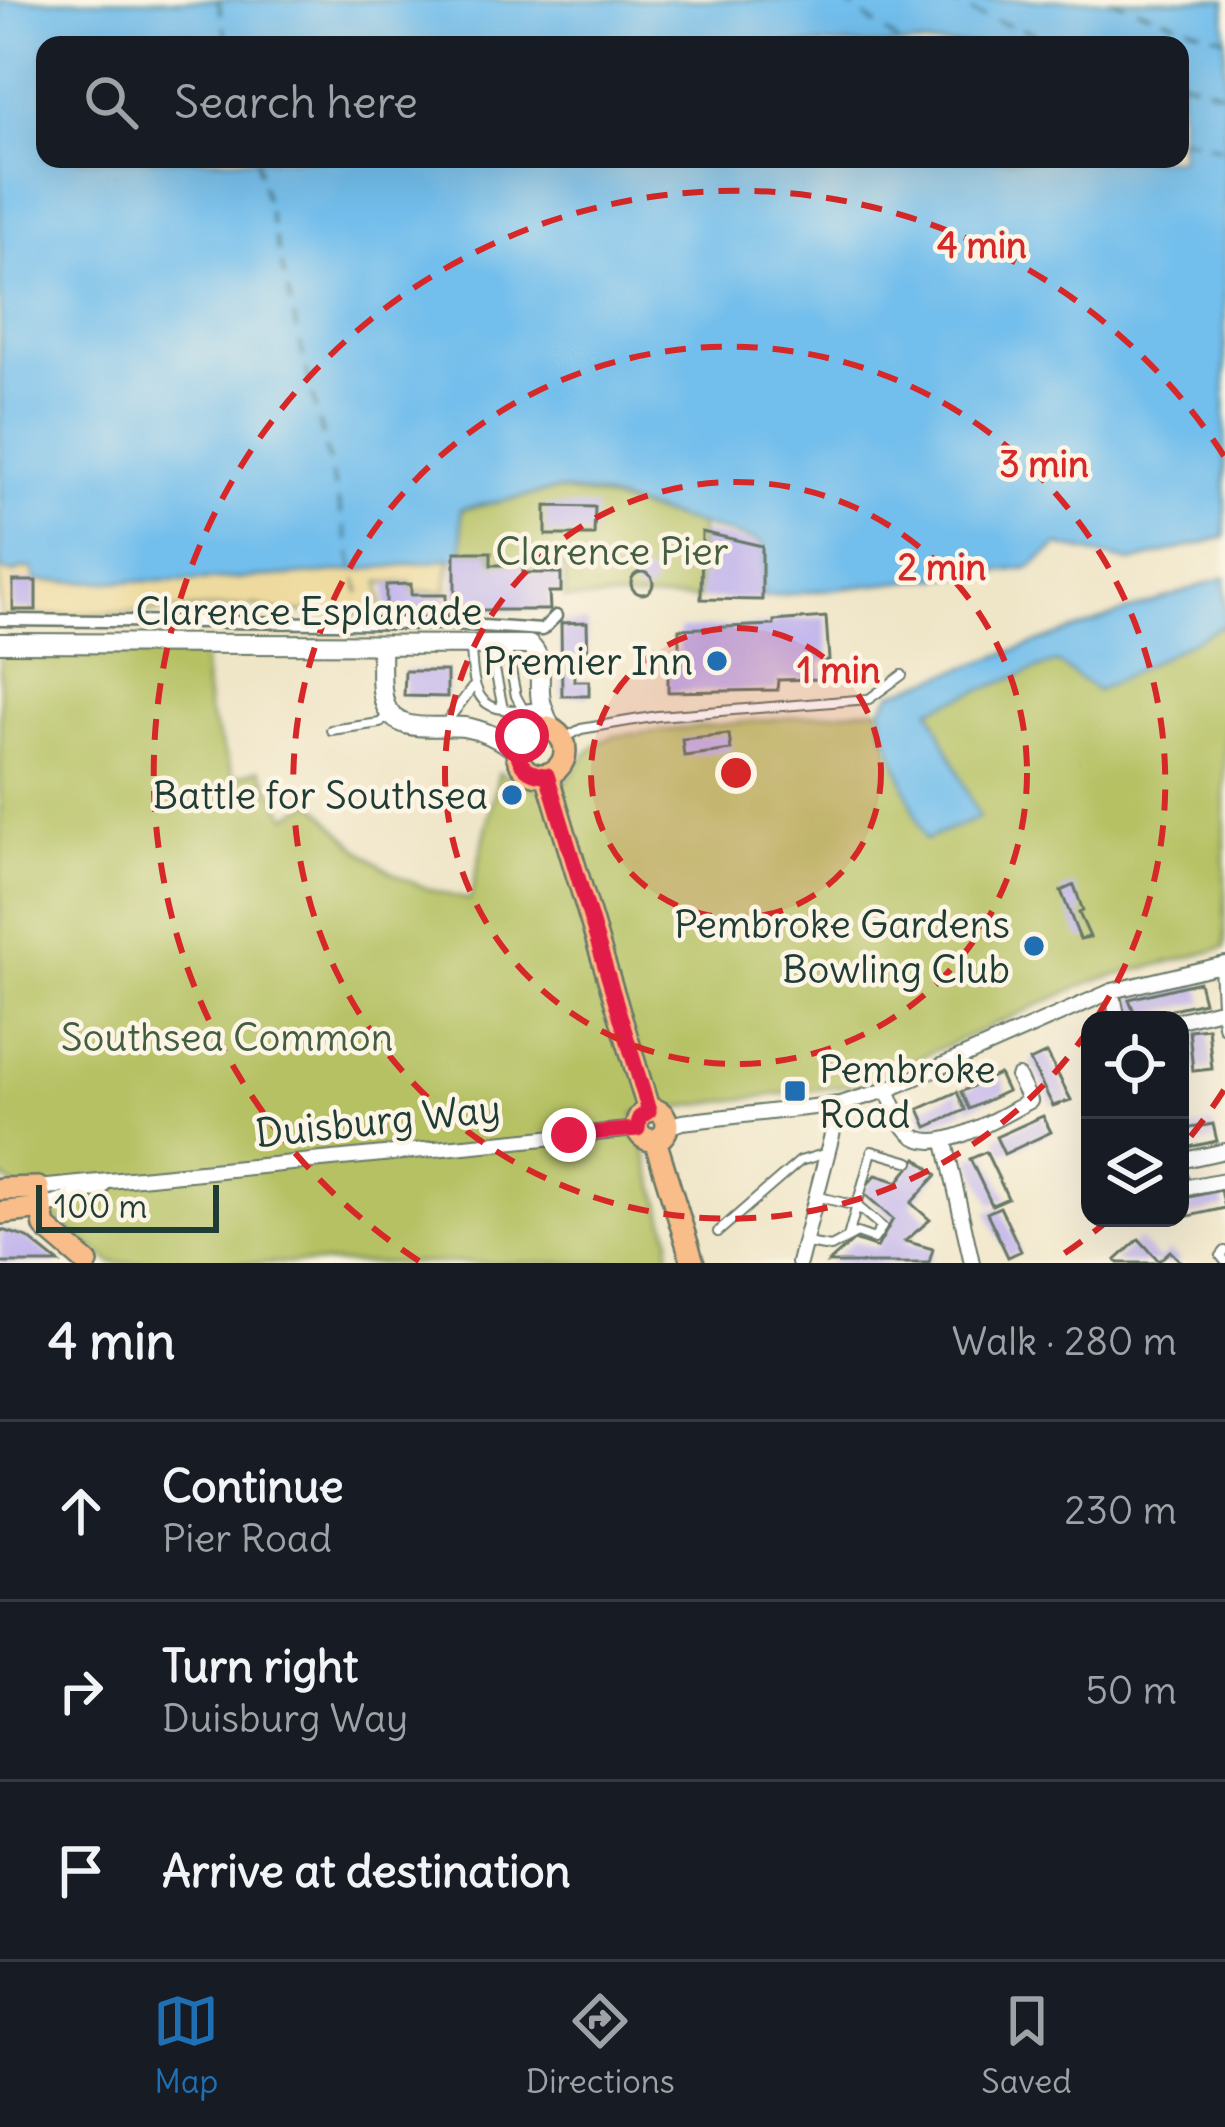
<!DOCTYPE html>
<html lang="en">
<head>
<meta charset="utf-8">
<style>
	:root { --surface:#171b24; --page:#242831; --text:#f1f3f6; --muted:#9ea1a6; --line:#363941; --accent:#1f6fb2 }
	body { margin:0; font-family:Delius,sans-serif; background:var(--page); color:var(--text) }
	.controls { position:absolute; right:36px; bottom:36px; display:grid; overflow:hidden; border-radius:24px; box-shadow:0 12px 48px #0002 }
	.controls button { width:108px; height:108px; display:grid; place-items:center; padding:0; border:0; border-bottom:3px solid var(--line); background:var(--surface); color:var(--text); font:60px sans-serif }
	.scale { position:absolute; left:36px; bottom:30px; width:183px; box-sizing:border-box; padding-left:12px; border:6px solid #1f3d34; border-top:0; font-size:33px; line-height:42px; white-space:nowrap; color:#1f3d34; -webkit-text-stroke:9px #fcf5e5; paint-order:stroke }
	.stop { position:absolute; width:36px; height:36px; margin:-27px; border:9px solid #e11d48; border-radius:50%; background:#fff }
	.stop.end { background:#e11d48; border-color:#fff; box-shadow:0 3px 12px #0008 }
	.list { margin:0; padding:0; list-style:none }
	h2 { display:flex; justify-content:space-between; align-items:center; height:156px; margin:0; padding:0 48px; font-size:51px }
	h2 small { font-size:39px; font-weight:400; color:var(--muted) }
	.list li { display:grid; grid-template-columns:78px 1fr auto; gap:36px; align-items:center; box-sizing:border-box; height:180px; padding:0 48px; border-top:3px solid var(--line) }
	.list b { display:block; font-size:45px; white-space:nowrap }
	.list p { margin:0; font-size:39px; white-space:nowrap; color:var(--muted) }
	.list em { font-size:39px; font-style:normal; color:var(--muted) }
	.icon { flex:none; width:66px; height:66px; fill:none; stroke:currentColor; stroke-width:2; stroke-linecap:round; stroke-linejoin:round }
	.map { position:relative; flex:none; width:1225px; height:1263px; overflow:hidden }
	.search { position:absolute; background:var(--surface); box-shadow:0 12px 48px #0002; left:36px; right:36px; top:36px; height:132px; display:flex; align-items:center; gap:30px; box-sizing:border-box; padding:0 42px; border-radius:24px; color:var(--muted); font-size:45px }
	.sheet { height:696px; background:var(--surface) }
	nav { display:flex; justify-content:space-around; align-items:center; box-sizing:border-box; height:168px; border-top:3px solid var(--line); background:var(--surface); font-size:33px; color:var(--muted) }
	nav a { display:grid; justify-items:center; gap:6px }
	nav .on { color:var(--accent) }
	.map>svg:first-child { display:block }
	.green { fill:#b5c163; stroke:#6a7f4c; stroke-width:3 }
	.sand { fill:#eeda9e; stroke:#868c69; stroke-width:3 }
	.water { fill:#72beec; stroke:#487e90; stroke-width:3; fill-rule:evenodd }
	.lines { fill:none; stroke-linecap:round; stroke-linejoin:round }
	.ferry { stroke:#345d62; stroke-width:3; stroke-dasharray:15 12; stroke-linecap:butt }
	.building { fill:#b9aced }
	.service-casing { stroke:#687867; stroke-width:12 }
	.pedestrian-casing { stroke:#687867; stroke-width:15 }
	.minor-casing { stroke:#687867; stroke-width:18 }
	.tertiary-casing { stroke:#687867; stroke-width:22 }
	.primary-casing { stroke:#687867; stroke-width:26 }
	.service { stroke:#fff; stroke-width:8 }
	.pedestrian { stroke:#fff; stroke-width:10 }
	.minor { stroke:#fff; stroke-width:14 }
	.tertiary { stroke:#fff; stroke-width:18 }
	.primary { stroke:#f8bd88; stroke-width:21 }
	.route { stroke:#e11d48; stroke-width:15 }
	.ring { fill:none; stroke:#d62828; stroke-width:6; stroke-dasharray:21 15 }
	.poi-dot { fill:#1f6fb2; stroke:#fcf5e5; stroke-width:4.5 }
	.labels { text-anchor:middle; dominant-baseline:central; stroke-width:9; stroke-linejoin:round; paint-order:stroke }
	.park-label { font-size:39px; fill:#445e40; stroke:#fcf5e5 }
	.street-label { font-size:39px; fill:#1f3d34; stroke:#fcf5e5 }
	.poi-label { font-size:39px; fill:#1f3d34; stroke:#fcf5e5; text-anchor:end }
	.centre { fill:#d62828; stroke:#fcf5e5; stroke-width:6 }
	.ring-label { font-size:36px; text-anchor:middle; font-weight:bold; fill:#d62828; stroke:#fcf5e5; stroke-width:9; stroke-linejoin:round; paint-order:stroke }
</style>
</head>
<body>
<div class="map">
<svg width="1225" height="1263" viewBox="0 0 1225 1263">
	<rect width="100%" height="100%" fill="#fcf5e5"/>
	<filter id="ink" filterUnits="userSpaceOnUse"><feTurbulence type="fractalNoise" baseFrequency=".00833" numOctaves="2"/><feDisplacementMap in="SourceGraphic" scale="24" xChannelSelector="R" yChannelSelector="G"/><feConvolveMatrix kernelMatrix="1 2 1 2 8 2 1 2 1" color-interpolation-filters="sRGB"/></filter>
	<filter id="wash" filterUnits="userSpaceOnUse"><feTurbulence type="fractalNoise" baseFrequency=".004" numOctaves="4" result="noise"/><feDisplacementMap in="SourceGraphic" scale="48" xChannelSelector="R" yChannelSelector="G"/><feGaussianBlur stdDeviation="2.7" result="paint"/><feColorMatrix in="noise" values="0 0 0 0 0 0 0 0 0 0 0 0 0 0 0 0 0 1.4 0 .05"/><feComposite in="paint" operator="in"/></filter>
	<g filter="url(#wash)">
		<rect width="100%" height="100%" fill="#efe5c7"/>
		<path class="green" d="M555,491L593,496L700,525L698,599H565V568L526,569L524,562H493L492,552H463L461,510Z
			M1225,624V948L1093,981L859,1084L634,1113L670,1237L668,1263H112L0,1175V651L203,655L208,710L234,777L260,769L287,817L313,802C363,857 394,885 470,900L499,772C587,820 559,753 615,736L881,708L882,724L926,840L978,818L929,709L1056,662L1097,691Z"/>
		<path class="sand" d="M463,552C445,557 448,575 447,591L413,592L411,583L380,582L382,614L285,612L256,606L0,618V570Z"/>
		<path class="water" d="M0,0H1225V537L1131,562L1058,545L1030,568L762,597V543L594,494L556,490L460,509L463,552L451,559C312,579 176,584 36,581L32,569H19L16,573L0,570ZM45,45H1180V159H45Z
			M1225,577V624L1097,691L1056,662L930,709L979,818L925,840L882,724L881,708L892,693Z"/>
		<g class="lines">
			<path class="ferry" d="M218,0L228,45
				M843,0L902,45
				M946,0L977,15L1072,45
				M1111,0L1225,38
				M1180,79L1225,93
				M1180,137L1225,149
				M256,159L360,593"/>
		</g>
		<g id="blocks">
			<path class="building" d="M546,506L595,507L594,535H546Z
				M702,532L762,546V600L701,599Z
				M455,552H491V565H523V573H561V592H549L550,610H455Z
				M631 583a11 11 0 1 1 22 0a11 11 0 1 1-22 0Z
				M13,581H36V610H13Z
				M411,584V595H446V619L386,616V585Z
				M826,617L829,660L821,663L823,679L778,680L777,690L668,692V652H679V629L774,625V621Z
				M587,622L588,661H574V681H589V696H562L561,623Z
				M405,671H447V697L404,696Z
				M729,734L731,750L684,756L682,739Z
				M1074,885L1083,911L1079,913L1090,937L1080,939L1061,891Z
				M1199,982L1204,1002L1136,1017L1129,999Z
				M1208,1028L1212,1069L1193,1071L1189,1030Z
				M1047,1053L1071,1100L1053,1106L1030,1061Z
				M999,1074L1007,1091L969,1109L961,1092Z
				M957,1092L965,1110L927,1127L919,1109Z
				M1043,1116L1051,1132L1004,1154L996,1137Z
				M1213,1124L1217,1141L1180,1149V1130Z
				M986,1152L1008,1198L992,1205L970,1159Z
				M917,1158L937,1175L911,1203L930,1220L905,1241L933,1249L929,1263H828L854,1240L877,1248L893,1219L861,1191L876,1175L898,1182Z
				M1221,1190L1225,1208L1180,1218V1199Z
				M1000,1207L1021,1251L1008,1257L987,1213Z
				M0,1229L28,1238L59,1263H0Z
				M1139,1239L1159,1261L1170,1251L1182,1263H1118L1116,1260Z"/>
		</g>
	</g>
	<g filter="url(#ink)">
		<use href="#blocks" fill-opacity="0" stroke="#687867" stroke-width="3"/>
		<g class="lines">
			<g class="service-casing">
				<path id="service" d="M490,645L503,709
					M506,645L516,696L523,709
					M471,646C473,699 479,717 538,707
					M445,724L472,688
					M331,730L380,723L388,715
					M563,739L581,729L658,716L869,699L902,675
					M718,1232L800,1161L827,1153
					M848,1237L872,1151L910,1162
					M806,1243L831,1247L857,1233L874,1239L882,1227L857,1206L819,1197
					M1225,1251L1221,1256L1225,1261"/>
			</g>
			<g class="pedestrian-casing">
				<path id="pedestrian" d="M0,620L453,624L542,630L556,616"/>
			</g>
			<g class="minor-casing">
				<path id="minor" d="M1222,965L1225,1025
					M1112,991L1118,1020
					M1180,1020L1224,1009
					M887,1090C893,1103 899,1122 909,1132C935,1160 1001,1115 1030,1101L1018,1077
					M667,1127L682,1122L840,1104L887,1090L1112,991L1225,964
					M945,1142L972,1263
					M1180,1161L1225,1151
					M1180,1175L1183,1188L1225,1180
					M38,1188L637,1129
					M42,1208L102,1187
					M799,1263L840,1104"/>
			</g>
			<g class="tertiary-casing">
				<path id="tertiary" d="M0,643L529,645C546,658 537,681 541,701C543,710 547,719 551,729
					M381,646C382,664 379,687 385,704C395,736 439,724 464,727C484,730 501,739 517,751"/>
			</g>
			<g class="primary-casing">
				<path id="primary" d="M517 751a24 24 0 1 1 48 0a24 24 0 1 1-48 0Z
					M547,775L649,1111
					M637 1125a15 15 0 1 1 30 0a15 15 0 1 1-30 0Z
					M655,1140L693,1263
					M0,1189L38,1188L45,1227L87,1263
					M0,1213L42,1208"/>
			</g>
			<use href="#service" class="service"/>
			<use href="#pedestrian" class="pedestrian"/>
			<use href="#minor" class="minor"/>
			<use href="#tertiary" class="tertiary"/>
			<use href="#primary" class="primary"/>
		</g>
	</g>
	<g class="lines" filter="url(#ink)">
		<path class="route" d="M522,736C511,758 524,775 547,775L649,1111L639,1118L638,1129L569,1135"/>
	</g>
	<circle cx="736" cy="773" r="145" fill="#d62828" fill-opacity=".12"/>
	<g class="ring">
		<circle cx="736" cy="773" r="145"/>
		<circle cx="736" cy="773" r="291"/>
		<path d="M1089 1029A436 436 0 1 1 1095 1020"/>
		<path d="M1224 1090A582 582 0 0 1 1182 1147M1110 1219A582 582 0 0 1 1053 1261M419 1261A582 582 0 1 1 1224 456"/>
	</g>
	<g class="poi-dot">
		<circle cx="717" cy="661" r="12"/>
		<circle cx="512" cy="795" r="12"/>
		<circle cx="1034" cy="946" r="12"/>
		<rect x="783" y="1079" width="24" height="24" rx="6"/>
	</g>
	<g class="labels">
		<g class="park-label">
			<text x="612" y="551">Clarence Pier</text>
			<text x="227" y="1037">Southsea Common</text>
		</g>
		<g class="street-label">
			<text x="309" y="611">Clarence Esplanade</text>
			<text transform="translate(378 1121) rotate(-6)">Duisburg Way</text>
		</g>
		<g class="poi-label">
			<text x="693" y="661">Premier Inn</text>
			<text x="488" y="795">Battle for Southsea</text>
			<text x="1010" y="924">Pembroke Gardens<tspan x="1010" dy="45">Bowling Club</tspan></text>
			<text x="819" y="1069" text-anchor="start">Pembroke<tspan x="819" dy="45">Road</tspan></text>
		</g>
	</g>
	<circle cx="736" cy="773" r="18" class="centre"/>
	<g class="ring-label">
		<text x="982" y="258">4 min</text>
		<text x="1044" y="477">3 min</text>
		<text x="942" y="580">2 min</text>
		<text x="839" y="683">1 min</text>
	</g>
</svg>
<div class="controls">
<button><svg class="icon" aria-label="locate" viewBox="0 0 24 24"><circle cx="12" cy="12" r="6"/><path d="M12 2v4M12 18v4M2 12h4M18 12h4"/></svg></button>
<button><svg class="icon" aria-label="layers" viewBox="0 0 24 24"><path d="M12 4l9 5-9 5-9-5zM3 14l9 5 9-5"/></svg></button>
</div>
<div class="scale">100 m</div>
<div class="stop" style="left:522px;top:736px"></div>
<div class="stop end" style="left:569px;top:1135px"></div>
<div class="search"><svg class="icon" aria-label="search" viewBox="0 0 24 24"><circle cx="10" cy="10" r="6"/><path d="M15 15l6 6"/></svg>Search here</div>
</div>
<section class="sheet">
<h2>4 min<small>Walk · 280 m</small></h2>
<ul class="list">
<li><svg class="icon" aria-label="ahead" viewBox="0 0 24 24"><path d="M12 20V5M6 11l6-6 6 6"/></svg><div><b>Continue</b><p>Pier Road</p></div><em>230 m</em></li>
<li><svg class="icon" aria-label="right" viewBox="0 0 24 24"><path d="M7 20v-9h11M14 6l5 5-5 5"/></svg><div><b>Turn right</b><p>Duisburg Way</p></div><em>50 m</em></li>
<li><svg class="icon" aria-label="arrive" viewBox="0 0 24 24"><path d="M6 21V4h12l-3 4 3 4H6"/></svg><div><b>Arrive at destination</b></div></li>
</ul>
</section>
<nav>
<a class="on"><svg class="icon" aria-label="map" viewBox="0 0 24 24"><path d="M3 6l6-2 6 2 6-2v14l-6 2-6-2-6 2zM9 4v14M15 6v14"/></svg>Map</a>
<a><svg class="icon" aria-label="directions" viewBox="0 0 24 24"><path d="M12 3l9 9-9 9-9-9zM9 14v-3h6M13 9l2 2-2 2"/></svg>Directions</a>
<a><svg class="icon" aria-label="saved" viewBox="0 0 24 24"><path d="M7 4h10v16l-5-4-5 4z"/></svg>Saved</a>
</nav>
</body>
</html>
